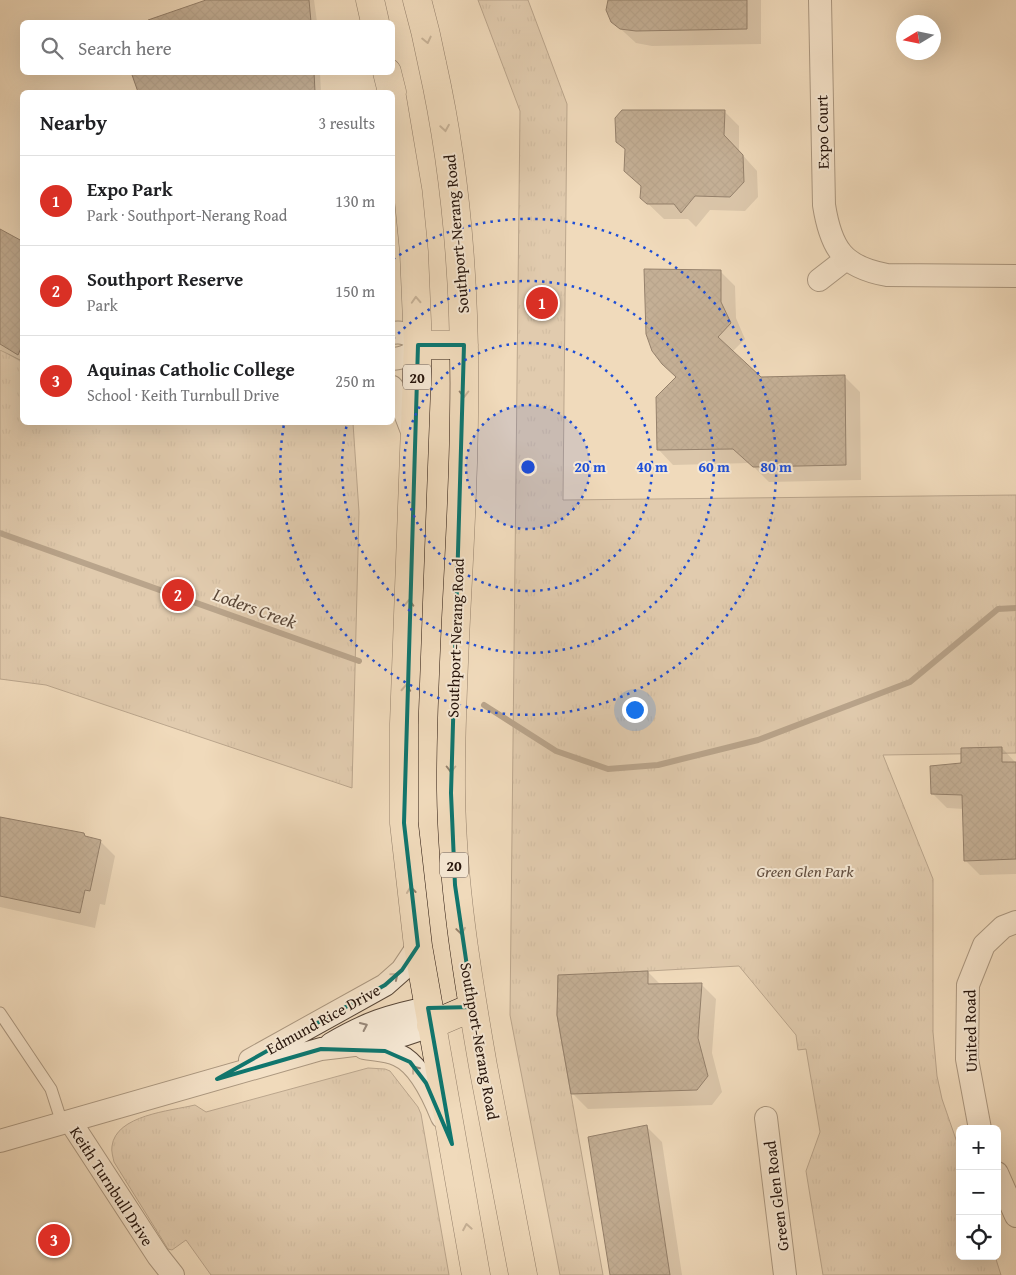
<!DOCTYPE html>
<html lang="en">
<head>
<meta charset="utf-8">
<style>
	:root { --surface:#fff; --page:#f6f6f6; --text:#202124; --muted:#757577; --line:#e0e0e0; --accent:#d93025 }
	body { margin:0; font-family:"Gentium Book Plus",serif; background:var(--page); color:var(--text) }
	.controls { position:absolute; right:15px; bottom:15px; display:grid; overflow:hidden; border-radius:8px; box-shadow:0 5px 20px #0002 }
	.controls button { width:45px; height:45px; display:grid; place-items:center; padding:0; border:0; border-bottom:1px solid var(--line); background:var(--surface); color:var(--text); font:25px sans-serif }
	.compass { position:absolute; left:896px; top:15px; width:45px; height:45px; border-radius:50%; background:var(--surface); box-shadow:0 5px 20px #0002; rotate:260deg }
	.you { position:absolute; left:634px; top:709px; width:18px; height:18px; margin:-12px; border:4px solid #fff; border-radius:50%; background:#1a73e8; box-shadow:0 0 0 8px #1a73e833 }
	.badge { display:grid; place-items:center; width:32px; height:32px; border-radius:50%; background:var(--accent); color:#fff; font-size:16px; font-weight:700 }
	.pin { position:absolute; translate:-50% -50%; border:2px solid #fff; box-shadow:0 1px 5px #0006 }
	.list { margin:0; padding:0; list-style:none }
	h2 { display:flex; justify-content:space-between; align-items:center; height:65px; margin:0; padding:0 20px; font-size:21px }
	h2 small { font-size:16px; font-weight:400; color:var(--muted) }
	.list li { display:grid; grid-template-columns:32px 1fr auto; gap:15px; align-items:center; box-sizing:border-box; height:90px; padding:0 20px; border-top:1px solid var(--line) }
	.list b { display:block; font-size:19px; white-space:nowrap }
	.list p { margin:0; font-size:16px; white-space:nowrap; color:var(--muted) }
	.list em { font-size:16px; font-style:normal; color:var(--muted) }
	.icon { flex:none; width:28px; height:28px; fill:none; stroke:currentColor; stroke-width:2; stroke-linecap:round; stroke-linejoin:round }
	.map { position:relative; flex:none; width:1016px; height:1275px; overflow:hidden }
	.search { position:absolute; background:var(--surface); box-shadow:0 5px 20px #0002; left:20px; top:20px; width:375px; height:55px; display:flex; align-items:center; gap:12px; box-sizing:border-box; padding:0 18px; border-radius:8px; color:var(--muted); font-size:19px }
	.panel { position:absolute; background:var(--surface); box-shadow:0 5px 20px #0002; left:20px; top:90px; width:375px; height:335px; border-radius:8px }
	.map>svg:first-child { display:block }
	.park { fill:url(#park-tufts); stroke:#7a6654 }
	.shadow { fill:#0003 }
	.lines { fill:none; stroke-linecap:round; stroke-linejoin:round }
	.stream { stroke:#766351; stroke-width:6 }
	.building { fill:url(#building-cross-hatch); stroke:#26140b }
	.lane-casing { stroke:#584637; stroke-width:13 }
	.street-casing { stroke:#584637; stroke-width:24 }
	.primary-casing { stroke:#26140b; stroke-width:29 }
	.lane { stroke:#f5e7d3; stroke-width:11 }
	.street { stroke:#f5e7d3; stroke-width:22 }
	.primary { stroke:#f0dabb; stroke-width:28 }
	.oneway { stroke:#95816c }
	.oneway2 { stroke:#988879 }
	.marked { fill:none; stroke:#0f766e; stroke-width:4; stroke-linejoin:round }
	.ring { fill:none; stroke:#1d4ed8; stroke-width:2.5; stroke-dasharray:2.5 5 }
	.labels { text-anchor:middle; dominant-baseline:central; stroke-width:4; stroke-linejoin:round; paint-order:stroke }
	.shield { fill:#f5e7d3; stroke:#645347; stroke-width:1 }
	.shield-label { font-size:15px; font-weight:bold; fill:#26140b }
	.street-label { font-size:16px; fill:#26140b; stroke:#f5e7d3 }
	.park-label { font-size:16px; font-style:italic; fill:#614d3e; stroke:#f5e7d3 }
	.water-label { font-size:18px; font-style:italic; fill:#5b4839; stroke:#f5e7d3 }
	.centre { fill:#1d4ed8; stroke:#f5e7d3; stroke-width:2.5 }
	.ring-label { font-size:15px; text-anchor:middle; font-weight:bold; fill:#1d4ed8; stroke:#f5e7d3; stroke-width:4; stroke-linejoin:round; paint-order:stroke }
</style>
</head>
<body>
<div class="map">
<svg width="1016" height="1275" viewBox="0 0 1016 1275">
	<defs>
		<pattern id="park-tufts" width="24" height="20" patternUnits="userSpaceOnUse" patternTransform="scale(1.25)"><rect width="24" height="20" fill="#ceb89d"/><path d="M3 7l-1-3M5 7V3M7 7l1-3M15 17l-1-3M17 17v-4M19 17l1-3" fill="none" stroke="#b19d86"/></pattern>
		<pattern id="building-cross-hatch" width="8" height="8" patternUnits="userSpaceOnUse" patternTransform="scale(1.25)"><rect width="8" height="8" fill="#8f7b67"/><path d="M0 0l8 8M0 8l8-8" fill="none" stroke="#756453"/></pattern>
	</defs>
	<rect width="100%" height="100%" fill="#f0dabb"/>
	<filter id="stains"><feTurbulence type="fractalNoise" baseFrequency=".004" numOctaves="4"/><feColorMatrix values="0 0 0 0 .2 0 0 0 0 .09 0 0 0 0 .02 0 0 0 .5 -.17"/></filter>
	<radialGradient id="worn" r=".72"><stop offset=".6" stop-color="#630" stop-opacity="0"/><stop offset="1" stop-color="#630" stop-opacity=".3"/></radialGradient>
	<path class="park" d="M478,0H528L567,104L563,500L1016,495V753L883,755L933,879V1032L937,1076L942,1099L960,1151V1256H995L1001,1275H823L806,1171L820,1132L806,1049L798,1050L796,1035L739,966L558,976L557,1015L603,1275H560L510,1015L520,111Z
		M0,350L22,361V422L353,423L359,512L352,788L46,685L0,679Z
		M368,1068L385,1069L390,1071L418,1107L421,1114L449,1275H211L186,1240L172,1250L168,1249L114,1162C113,1157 111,1151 112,1146C116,1115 170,1111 195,1105L206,1112Z"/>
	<path class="shadow" d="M210,0H314L317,22H144Z
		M609,0H761V44L652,46L636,43L612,21Z
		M132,72H320L321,92H139Z
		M724,111L739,126V151L757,171L758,197L745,211L710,210L696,227L688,219H664L641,197Z
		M0,230L22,242V363L0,349Z
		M720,271L735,286L736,318L745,339L732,352L760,378L845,377L860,392L861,480L769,482L750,463L673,465L658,449L677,378Z
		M1002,748L1016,763V874L980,875L965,860L964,809L947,808L932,793L962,764Z
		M0,817L4,819L83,834L87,838L100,841L115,856L105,905L100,904L95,928L0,907Z
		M648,972L661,985L701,984L716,999L712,1053L722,1092L712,1105L588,1109L573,1094Z
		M647,1127L662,1142L682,1275H611Z"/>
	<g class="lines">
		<path class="stream" d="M0,533L359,661
			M484,705L556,751L608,769L658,765L758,740L910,682L998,609L1016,608"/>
	</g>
	<path class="building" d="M206,0H309L311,22H149L148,20Z
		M608,0H747V29L636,31L620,29L611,22L606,10Z
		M131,72H314L315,92H138Z
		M622,110H725L724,135L743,155L744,182L730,197L695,196L681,213L674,204H647L640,198L641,186L624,171L625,149L616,142L615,118Z
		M0,229L22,241V346L18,355L0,344Z
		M644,269L721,270V302L731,323L718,337L761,377L845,375L846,465L753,467L733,449L657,450L656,397L676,377L662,364L652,351L646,334Z
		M1002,747V762H1016V859L964,861L962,795L931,794L930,766L961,763V748Z
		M0,817L84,833L85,836L101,840L90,891L85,890L80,913L0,896Z
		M648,971V984L702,983L698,1038L708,1076L697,1090L571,1094L557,1015L558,975Z
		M647,1125L670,1275H610L588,1137Z"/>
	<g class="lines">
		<g class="lane-casing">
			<path id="lane" d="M0,1013L51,1089L62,1123"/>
		</g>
		<g class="street-casing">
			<path id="street" d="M820,0L824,205C831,249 843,267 887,275L1016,276
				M819,280L846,259
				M392,333C405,331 411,335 418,345C411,355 405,358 392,359
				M392,387L398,395L413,434
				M331,1044C365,1024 390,1015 428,1008
				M364,1048C375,1050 387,1050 398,1055C419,1064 434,1097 442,1117
				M250,1060L385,985L402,970L418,946
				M766,1118L785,1275
				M70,1121L158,1256L173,1275
				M980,1129L967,1059L968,985L984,945L1003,927L1016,922
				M0,1141L321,1049C359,1045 397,1040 431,1025
				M997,1173L1016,1216"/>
		</g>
		<g class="primary-casing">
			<path id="primary" d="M370,0L375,22
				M417,0C423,21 428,42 432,63C458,179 466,297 464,416C463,541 450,665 451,790C452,883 467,974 483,1066C496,1135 509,1205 523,1275
				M387,72L392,92
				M392,97L408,192L414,252L418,345L404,724V823L418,946L476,1275
				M418,345H464
				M431,1025L473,1007"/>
		</g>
		<use href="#lane" class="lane"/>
		<use href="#street" class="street"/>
		<use href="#primary" class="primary"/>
	</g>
	<defs><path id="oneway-chevron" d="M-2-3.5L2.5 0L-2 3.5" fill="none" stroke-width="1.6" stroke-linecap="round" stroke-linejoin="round" transform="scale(1.25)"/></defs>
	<g class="oneway">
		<use href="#oneway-chevron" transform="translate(427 40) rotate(77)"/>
		<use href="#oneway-chevron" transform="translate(445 128) rotate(81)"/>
		<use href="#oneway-chevron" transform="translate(416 300) rotate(-93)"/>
		<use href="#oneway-chevron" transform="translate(464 394) rotate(90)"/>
		<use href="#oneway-chevron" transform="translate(409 603) rotate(-89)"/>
		<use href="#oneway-chevron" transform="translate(406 688) rotate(-87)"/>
		<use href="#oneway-chevron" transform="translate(451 769) rotate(90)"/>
		<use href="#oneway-chevron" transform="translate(411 890) rotate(-96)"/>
		<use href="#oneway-chevron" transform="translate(461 931) rotate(82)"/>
		<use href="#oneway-chevron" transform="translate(467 1227) rotate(-100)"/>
	</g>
	<g class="oneway2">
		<use href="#oneway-chevron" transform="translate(395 976) rotate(-40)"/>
		<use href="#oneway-chevron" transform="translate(364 1026) rotate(-25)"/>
		<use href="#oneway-chevron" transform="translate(415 1069) rotate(-128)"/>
	</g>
	<path d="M0 0H1016V1275H0ZM418,345H464L451,793L455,885L473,1007L428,1008L452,1144L426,1083L410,1062L385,1051L321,1049L217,1079L385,985L402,970L418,946L404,823Z" fill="#f0dabb" fill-opacity=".55" fill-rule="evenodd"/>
	<path class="marked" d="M418,345H464L451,793L455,885L473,1007L428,1008L452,1144L426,1083L410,1062L385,1051L321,1049L217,1079L385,985L402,970L418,946L404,823Z"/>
	<circle cx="528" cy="467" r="62" fill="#1d4ed8" fill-opacity=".12"/>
	<g class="ring">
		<circle cx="528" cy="467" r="62"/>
		<circle cx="528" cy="467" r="124"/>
		<path d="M393 339A186 186 0 1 1 347 424"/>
		<path d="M393 259A248 248 0 1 1 284 424"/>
	</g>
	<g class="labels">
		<g class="shield">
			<rect x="403" y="364.5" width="28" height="25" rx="4"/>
			<rect x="440" y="852.5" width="28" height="25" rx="4"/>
		</g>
		<g class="shield-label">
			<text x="417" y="377">20</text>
			<text x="454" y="865">20</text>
		</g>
		<g class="street-label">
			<text transform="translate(822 132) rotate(-91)">Expo Court</text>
			<text transform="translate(456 234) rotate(-95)">Southport-Nerang Road</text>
			<text transform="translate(455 638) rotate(-88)">Southport-Nerang Road</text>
			<text transform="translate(323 1019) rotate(-29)">Edmund Rice Drive</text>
			<text transform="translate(970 1031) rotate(-91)">United Road</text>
			<text transform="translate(480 1041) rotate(80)">Southport-Nerang Road</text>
			<text transform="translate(112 1186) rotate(57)">Keith Turnbull Drive</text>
			<text transform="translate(776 1196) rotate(-97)">Green Glen Road</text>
		</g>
		<g class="park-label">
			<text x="805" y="871">Green Glen Park</text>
		</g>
		<g class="water-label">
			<text transform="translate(255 608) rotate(20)">Loders Creek</text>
		</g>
	</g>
	<circle cx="528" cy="467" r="8" class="centre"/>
	<g class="ring-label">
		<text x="590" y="472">20 m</text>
		<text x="652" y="472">40 m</text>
		<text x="714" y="472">60 m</text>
		<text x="776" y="472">80 m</text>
	</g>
	<rect width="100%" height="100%" filter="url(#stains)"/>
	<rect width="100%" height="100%" fill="url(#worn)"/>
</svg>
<div class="controls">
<button>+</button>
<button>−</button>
<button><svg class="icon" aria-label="locate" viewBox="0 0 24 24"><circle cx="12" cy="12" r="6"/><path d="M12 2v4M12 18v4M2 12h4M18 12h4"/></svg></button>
</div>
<svg class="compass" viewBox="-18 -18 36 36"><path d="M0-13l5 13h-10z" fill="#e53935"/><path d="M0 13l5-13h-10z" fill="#757577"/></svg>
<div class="you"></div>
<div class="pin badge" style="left:542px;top:303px">1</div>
<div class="pin badge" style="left:178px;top:595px">2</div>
<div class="pin badge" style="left:54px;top:1240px">3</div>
<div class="search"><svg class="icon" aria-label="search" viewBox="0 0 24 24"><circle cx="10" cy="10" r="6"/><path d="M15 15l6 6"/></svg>Search here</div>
<section class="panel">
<h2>Nearby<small>3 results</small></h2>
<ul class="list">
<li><span class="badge">1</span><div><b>Expo Park</b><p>Park · Southport-Nerang Road</p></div><em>130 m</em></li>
<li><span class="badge">2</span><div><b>Southport Reserve</b><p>Park</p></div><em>150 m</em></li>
<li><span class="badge">3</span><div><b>Aquinas Catholic College</b><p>School · Keith Turnbull Drive</p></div><em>250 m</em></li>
</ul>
</section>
</div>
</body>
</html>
